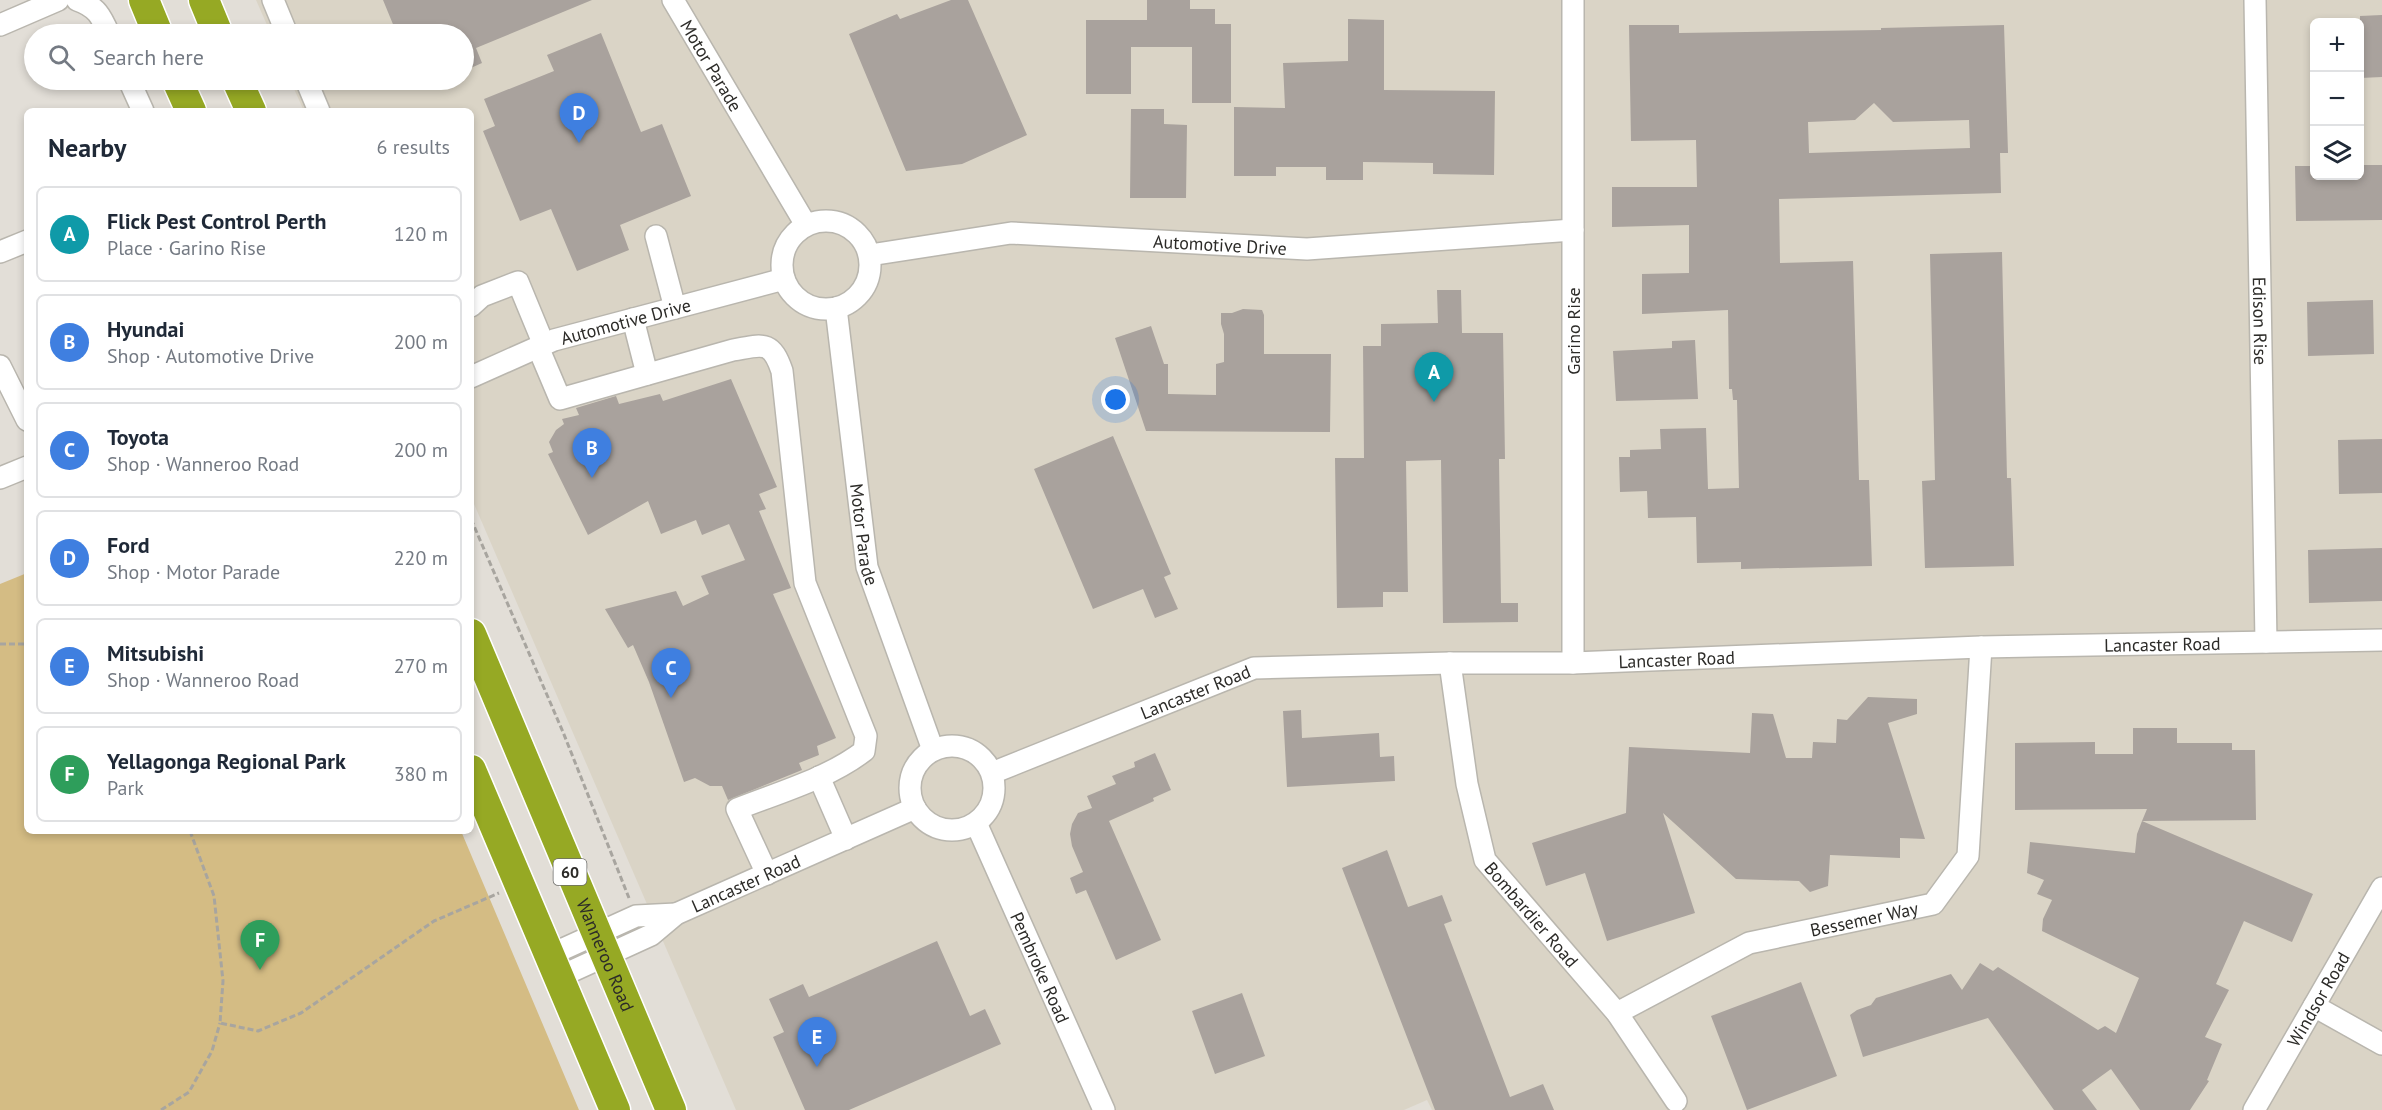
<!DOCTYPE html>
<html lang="en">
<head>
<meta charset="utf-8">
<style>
	:root { --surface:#fff; --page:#f2f2f3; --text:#1f2937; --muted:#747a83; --line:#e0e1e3; --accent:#0e8d1a }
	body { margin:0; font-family:"PT Sans",sans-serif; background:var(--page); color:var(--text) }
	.controls { position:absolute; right:18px; top:18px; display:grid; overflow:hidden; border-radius:9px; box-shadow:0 3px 9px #0003 }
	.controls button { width:54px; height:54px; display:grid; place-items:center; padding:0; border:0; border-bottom:2px solid var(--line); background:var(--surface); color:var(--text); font:30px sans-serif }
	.you { position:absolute; left:1116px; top:400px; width:21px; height:21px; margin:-15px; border:4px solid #fff; border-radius:50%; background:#1a73e8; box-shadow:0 0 0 9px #1a73e833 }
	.badge { display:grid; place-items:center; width:39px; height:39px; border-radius:50%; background:var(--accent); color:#fff; font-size:20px; font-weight:700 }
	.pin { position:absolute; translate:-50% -50px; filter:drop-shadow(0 2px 3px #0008) }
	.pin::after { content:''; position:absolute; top:32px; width:21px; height:18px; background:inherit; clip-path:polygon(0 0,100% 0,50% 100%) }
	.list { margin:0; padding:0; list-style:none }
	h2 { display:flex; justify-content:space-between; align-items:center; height:78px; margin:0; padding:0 24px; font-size:26px }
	h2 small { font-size:20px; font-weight:400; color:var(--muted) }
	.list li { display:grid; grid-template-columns:39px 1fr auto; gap:18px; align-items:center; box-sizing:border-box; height:96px; margin:0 12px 12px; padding:0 12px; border:2px solid var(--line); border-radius:9px }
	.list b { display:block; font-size:22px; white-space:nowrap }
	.list p { margin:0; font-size:20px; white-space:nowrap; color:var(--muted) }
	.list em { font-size:20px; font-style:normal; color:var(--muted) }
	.icon { flex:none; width:33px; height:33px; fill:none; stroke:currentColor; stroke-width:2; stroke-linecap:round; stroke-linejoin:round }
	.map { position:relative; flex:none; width:2382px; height:1110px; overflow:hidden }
	.search { position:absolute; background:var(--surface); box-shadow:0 3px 9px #0003; left:24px; top:24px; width:450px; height:66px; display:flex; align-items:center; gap:15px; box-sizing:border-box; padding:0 21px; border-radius:33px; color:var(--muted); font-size:22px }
	.panel { position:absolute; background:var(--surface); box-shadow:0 3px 9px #0003; left:24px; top:108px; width:450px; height:726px; border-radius:9px }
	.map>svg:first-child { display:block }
	.built { fill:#dad4c6; fill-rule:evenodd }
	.green { fill:#d4bc84 }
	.building { fill:#a9a29d; fill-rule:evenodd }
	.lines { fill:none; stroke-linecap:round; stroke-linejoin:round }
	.minor-casing { stroke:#b9b6ae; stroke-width:24 }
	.highway-casing { stroke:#fff; stroke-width:33 }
	.path { stroke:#a8a59f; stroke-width:3; stroke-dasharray:6 3; stroke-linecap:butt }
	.minor { stroke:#fff; stroke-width:21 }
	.highway { stroke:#96a924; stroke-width:30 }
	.labels { text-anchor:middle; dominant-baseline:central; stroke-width:5; stroke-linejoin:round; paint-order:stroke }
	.shield { fill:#fff; stroke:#6b6b68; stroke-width:1.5 }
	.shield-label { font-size:16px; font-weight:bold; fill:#2c2b28 }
	.street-label { font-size:18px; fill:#2c2b28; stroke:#fff }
</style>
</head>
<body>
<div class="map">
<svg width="2382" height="1110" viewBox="0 0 2382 1110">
	<rect width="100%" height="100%" fill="#e2ded7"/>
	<path class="built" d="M256,0H2382V1110H1432L1427,1100L1404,1110H736L471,497V111H304L290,80H464V34H271ZM2314,22H2360V176H2314Z"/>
	<path class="green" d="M27,573V831H461L579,1110H0V584Z"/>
	<path class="building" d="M383,0H592L476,48L482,63L464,71V34H397Z
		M951,0H968L1027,135L962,164L906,171L849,34L897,14L900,19Z
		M1147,0H1190V9H1215V24H1231V103H1192V47H1131V94H1086V20H1147Z
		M2382,15V77L2360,78V16Z
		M1348,19L1384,20V90L1495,91L1494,175L1433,174V163L1363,162V180H1326V167H1276V176H1234V107L1285,108L1283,63L1348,61Z
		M1629,25H1679V33L1881,30V28L2004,25L2008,153H2000L2001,193L1779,199L1780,263L1853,261L1859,480H1869L1872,566L1741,569V562L1697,563L1696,517L1648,518L1647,491L1620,492L1619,457H1630V450L1661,449L1660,429L1706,428L1708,489L1739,488L1737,400H1733L1732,389H1729L1728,310L1642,314V274L1689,273V225L1612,227V187H1697L1696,140L1631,141ZM1874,103L1893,122L1969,120L1970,148L1809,153L1808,122L1855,120Z
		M601,33L641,132L662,124L691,196L620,225L629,250L577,271L551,209L520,221L483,131L495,126L484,99L554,71L547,55Z
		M1131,109H1164V124L1187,125L1186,198H1130Z
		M2360,165H2382V220L2296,221L2295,166H2314V176H2360Z
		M2002,252L2007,478H2011L2014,566L1925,568L1922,481L1935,480L1930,254Z
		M1437,290H1461L1462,333H1503L1505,459H1499L1501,603H1518V622L1443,623L1441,460L1406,461L1408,592H1383V607L1337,608L1335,458H1364L1363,346H1381V324L1438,323Z
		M2373,300L2374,354L2308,356L2307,302Z
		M1243,309L1262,310L1264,315V354H1331L1330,432L1146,431L1115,338L1151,326L1164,364H1168V394L1216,395V364L1224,362V334L1221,324V313H1232Z
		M1695,340L1698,399L1616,401L1613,351L1672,348V341Z
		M731,379L777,487L759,494L766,509L759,511L791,588L773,594L836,738L817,746L819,755L799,763L802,770L728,800L722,786H710L695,778L684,782L649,682L633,645L628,648L605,609L676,591L683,606L709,594L701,576L745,560L729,524L702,535L696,520L661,534L648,501L588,535L548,454L553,452L549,442L556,430L564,424L562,419L579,415L576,408L616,396L619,404L660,394L663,401Z
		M1113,436L1171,574L1164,577L1178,609L1155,618L1143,589L1093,609L1034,469Z
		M2382,439V493L2339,494L2338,440Z
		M2382,548V601L2309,603L2308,550Z
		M1868,697L1917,699V714L1888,723L1925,839L1900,838V858L1830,855L1828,886L1810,892L1799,881L1736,879L1663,813L1695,913L1607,941L1585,873L1546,886L1532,843L1626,813L1629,747L1750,753L1752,713L1773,714L1786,758H1812L1813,742L1836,743L1837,719L1847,720Z
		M1301,710L1302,738L1379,733L1380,757L1394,756L1395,781L1287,787L1283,711Z
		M2133,728H2177V743H2232V750H2255L2256,820L2142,821L2147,809L2015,810V743L2095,742V754H2133Z
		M1155,753L1171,790L1153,798L1154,801L1109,821L1161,940L1116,960L1086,890L1076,894L1070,878L1083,872L1072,846L1070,834L1072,824L1078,813L1092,808L1087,796L1116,784L1112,776L1135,767L1134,762Z
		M2142,821L2313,894L2292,942L2244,921L2216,984L2229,990L2205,1037L2222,1044L2207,1080L2209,1081L2190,1110H2140L2111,1069L2082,1090L2097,1110H2054L1988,1018L1863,1057L1850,1015L1857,1010L1871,1005L1876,998L1951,974L1962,990L1980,963L1993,971L1998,967L2098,1030L2105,1026L2116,1033L2139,978L2042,931L2043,919L2052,900L2037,894L2044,880L2027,873L2030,842L2135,853L2137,834Z
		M1387,850L1408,907L1442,895L1452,921L1444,924L1510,1097L1543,1084L1554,1110H1435L1342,868Z
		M937,941L970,1016L985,1009L1001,1044L849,1110H805L773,1037L784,1032L769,999L803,984L809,997Z
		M1801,982L1837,1076L1747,1110L1711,1016Z
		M1242,993L1265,1056L1215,1074L1192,1011Z"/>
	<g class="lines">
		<g class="minor-casing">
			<g id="minor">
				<path d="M77,0C97,7 101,16 109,34"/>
				<path d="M273,0L287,34"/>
				<path id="s1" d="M673,0L806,225"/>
				<path d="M1573,0V663"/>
				<path id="s2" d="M2255,0L2266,642"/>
				<path d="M0,25L58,0"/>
				<path d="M129,80L143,111"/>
				<path d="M306,80L319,111"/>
				<circle cx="826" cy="265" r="44"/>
				<path d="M656,236L675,308"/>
				<path d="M0,252L27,241"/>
				<path id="s3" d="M870,255L1011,233L1307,249L1573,230"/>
				<path d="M471,306L482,296L518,282L544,345"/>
				<path id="s4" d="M836,308L867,567L933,750"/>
				<path d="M633,319L647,374"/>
				<path d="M538,347L560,399L733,350C762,345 771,339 782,371L805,583L866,736L864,751C827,779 780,792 737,809L767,874"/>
				<path d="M0,366L27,420"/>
				<path id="s5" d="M471,377L554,340L784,279"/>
				<path d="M0,478L27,467"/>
				<path id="s6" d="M1450,663L1467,784L1485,860L1617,1013L1676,1101"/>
				<circle cx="952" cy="788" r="42"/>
				<path id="s7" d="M992,773L1254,668L1450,663H1573L1981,647L2382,640"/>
				<path d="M819,777L846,839"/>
				<path id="s8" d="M976,823L1104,1110"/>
				<path d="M550,955L636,916L676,914"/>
				<path id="s9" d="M559,977L651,935L676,914L915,808"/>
				<path d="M2314,1006L2382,1044"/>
				<path id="s10" d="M1617,1013L1749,943L1933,904L1968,856L1981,647"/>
				<path id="s11" d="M2254,1110L2382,888"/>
			</g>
		</g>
		<g class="highway-casing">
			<g id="highway">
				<path d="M144,0L158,34"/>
				<path d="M204,0L218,34"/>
				<path d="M177,80L191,111"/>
				<path d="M237,80L251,111"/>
				<path id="s12" d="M471,634L671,1110"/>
				<path d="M471,770L615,1110"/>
			</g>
		</g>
		<path class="path" d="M471,519L563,732L629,898
			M0,644H27
			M190,831L214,896L223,981L220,1023L258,1031L301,1013L434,921L499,893
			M161,1110L189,1092L212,1051L220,1023"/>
		<use href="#minor" class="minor"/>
		<use href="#highway" class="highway"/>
	</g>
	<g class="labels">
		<rect class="shield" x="553.5" y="859" width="33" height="26" rx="4.5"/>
		<g class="shield-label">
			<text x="570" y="872">60</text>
		</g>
		<g class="street-label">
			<text stroke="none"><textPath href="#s1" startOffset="76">Motor Parade</textPath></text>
			<text stroke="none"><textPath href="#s3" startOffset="352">Automotive Drive</textPath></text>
			<text stroke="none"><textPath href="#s5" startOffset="165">Automotive Drive</textPath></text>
			<text stroke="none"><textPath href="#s2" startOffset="321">Edison Rise</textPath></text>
			<text transform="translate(1573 331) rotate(-90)">Garino Rise</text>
			<text stroke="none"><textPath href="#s4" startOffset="228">Motor Parade</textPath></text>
			<text stroke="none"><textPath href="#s7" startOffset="1191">Lancaster Road</textPath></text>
			<text stroke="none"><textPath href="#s7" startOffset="705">Lancaster Road</textPath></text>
			<text stroke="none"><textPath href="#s7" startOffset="219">Lancaster Road</textPath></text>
			<text stroke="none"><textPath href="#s9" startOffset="210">Lancaster Road</textPath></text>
			<text stroke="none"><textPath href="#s6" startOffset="272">Bombardier Road</textPath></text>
			<text stroke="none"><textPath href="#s10" startOffset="267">Bessemer Way</textPath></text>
			<text stroke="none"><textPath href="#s12" startOffset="348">Wanneroo Road</textPath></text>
			<text stroke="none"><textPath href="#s8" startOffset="158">Pembroke Road</textPath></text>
			<text stroke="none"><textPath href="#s11" startOffset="128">Windsor Road</textPath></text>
		</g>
	</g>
</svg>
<div class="controls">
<button>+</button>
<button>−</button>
<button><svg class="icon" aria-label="layers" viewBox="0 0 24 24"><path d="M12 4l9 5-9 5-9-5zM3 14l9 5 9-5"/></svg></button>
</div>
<div class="you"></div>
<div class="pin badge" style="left:1434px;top:402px;background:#0f9aa8">A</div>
<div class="pin badge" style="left:592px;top:478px;background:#3f7fe0">B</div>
<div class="pin badge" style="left:671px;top:698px;background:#3f7fe0">C</div>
<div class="pin badge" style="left:579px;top:143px;background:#3f7fe0">D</div>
<div class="pin badge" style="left:817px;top:1067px;background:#3f7fe0">E</div>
<div class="pin badge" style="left:260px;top:970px;background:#2e9e5b">F</div>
<div class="search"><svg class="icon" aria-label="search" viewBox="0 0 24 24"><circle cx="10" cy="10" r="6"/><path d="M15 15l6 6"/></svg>Search here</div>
<section class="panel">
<h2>Nearby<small>6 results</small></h2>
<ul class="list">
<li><span class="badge" style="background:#0f9aa8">A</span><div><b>Flick Pest Control Perth</b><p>Place · Garino Rise</p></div><em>120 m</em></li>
<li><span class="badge" style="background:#3f7fe0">B</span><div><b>Hyundai</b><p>Shop · Automotive Drive</p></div><em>200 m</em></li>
<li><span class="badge" style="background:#3f7fe0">C</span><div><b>Toyota</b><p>Shop · Wanneroo Road</p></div><em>200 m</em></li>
<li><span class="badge" style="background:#3f7fe0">D</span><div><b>Ford</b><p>Shop · Motor Parade</p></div><em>220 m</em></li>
<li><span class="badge" style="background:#3f7fe0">E</span><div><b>Mitsubishi</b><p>Shop · Wanneroo Road</p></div><em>270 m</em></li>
<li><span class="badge" style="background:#2e9e5b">F</span><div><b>Yellagonga Regional Park</b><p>Park</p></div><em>380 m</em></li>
</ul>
</section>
</div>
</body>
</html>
